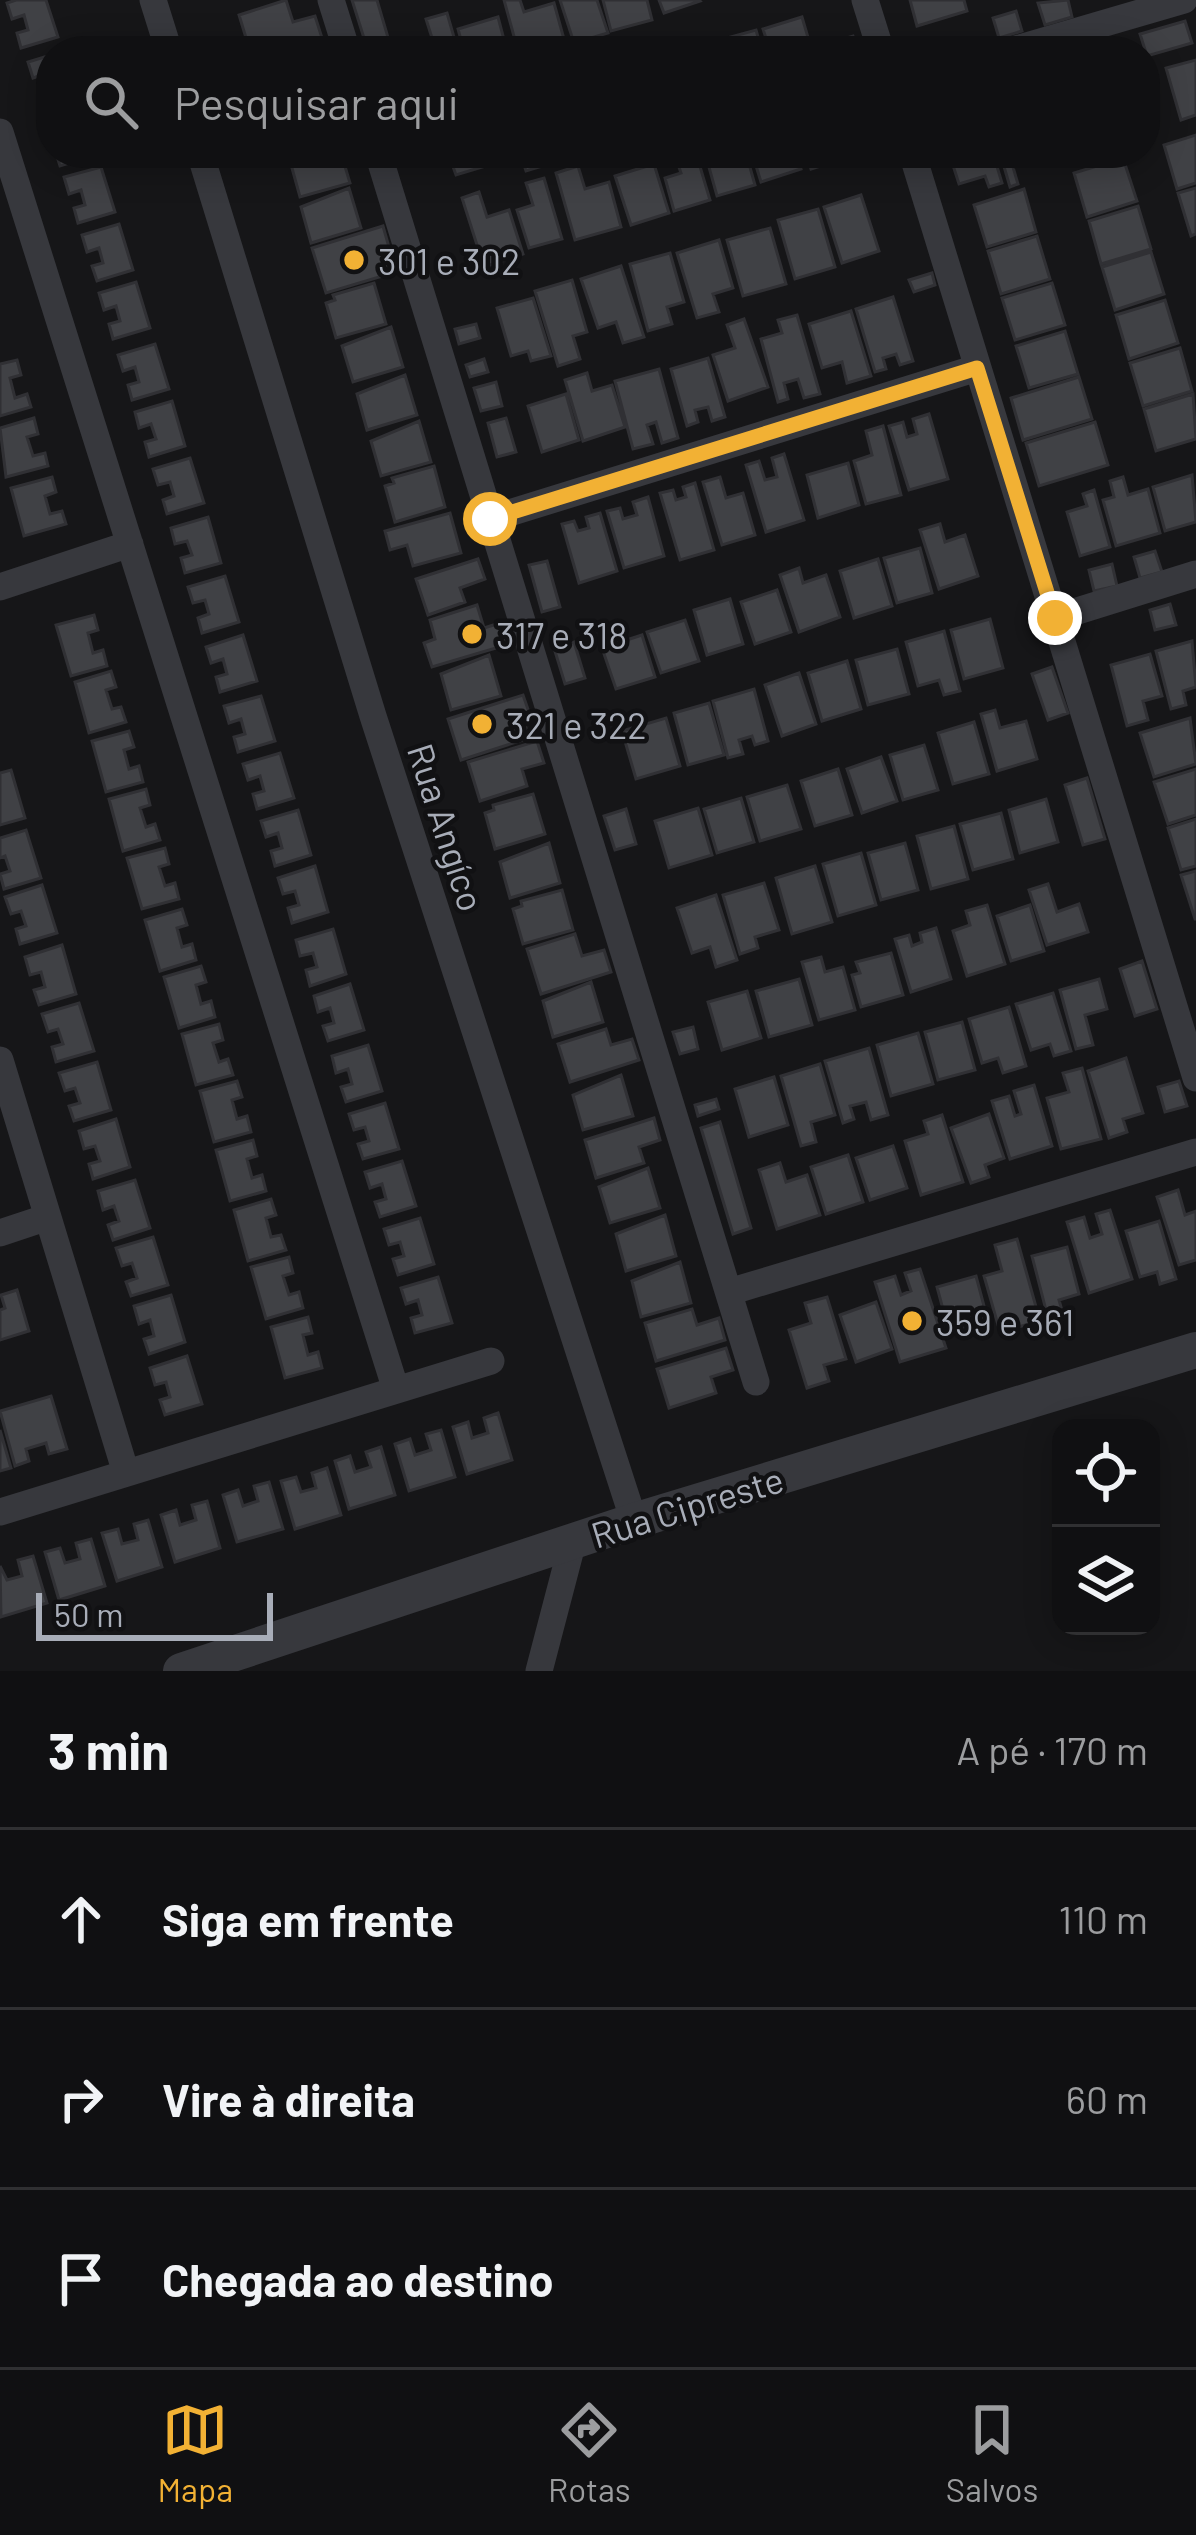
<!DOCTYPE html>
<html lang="pt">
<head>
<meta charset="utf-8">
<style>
	:root { --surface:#101012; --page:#19191b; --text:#f1f3f6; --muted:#9c9d9f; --line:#303032; --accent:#f2b134 }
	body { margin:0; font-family:Barlow,sans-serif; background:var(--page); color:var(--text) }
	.controls { position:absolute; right:36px; bottom:36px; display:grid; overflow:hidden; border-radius:24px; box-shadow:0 6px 30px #0003 }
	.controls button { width:108px; height:108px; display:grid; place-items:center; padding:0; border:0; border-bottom:3px solid var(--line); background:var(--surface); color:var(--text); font:60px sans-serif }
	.scale { position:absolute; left:36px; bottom:30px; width:237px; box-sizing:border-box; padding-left:12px; border:6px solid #a8adb8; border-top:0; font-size:33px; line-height:42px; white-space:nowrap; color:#a8adb8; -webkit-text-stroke:9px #111113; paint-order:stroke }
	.stop { position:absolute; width:36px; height:36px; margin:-27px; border:9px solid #f2b134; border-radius:50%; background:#fff }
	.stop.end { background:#f2b134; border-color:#fff; box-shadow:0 3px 12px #0008 }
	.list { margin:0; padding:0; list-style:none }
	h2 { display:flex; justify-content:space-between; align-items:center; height:156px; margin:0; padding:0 48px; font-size:51px }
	h2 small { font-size:39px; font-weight:400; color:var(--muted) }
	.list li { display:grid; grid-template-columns:78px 1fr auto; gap:36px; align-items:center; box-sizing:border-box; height:180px; padding:0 48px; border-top:3px solid var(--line) }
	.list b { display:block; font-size:45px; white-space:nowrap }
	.list em { font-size:39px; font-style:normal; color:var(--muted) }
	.icon { flex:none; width:66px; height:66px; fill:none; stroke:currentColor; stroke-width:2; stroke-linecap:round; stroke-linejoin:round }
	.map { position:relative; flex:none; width:1196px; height:1671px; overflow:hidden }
	.search { position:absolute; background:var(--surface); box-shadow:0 6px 30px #0003; left:36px; right:36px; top:36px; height:132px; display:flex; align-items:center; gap:30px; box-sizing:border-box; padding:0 42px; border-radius:48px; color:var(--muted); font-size:45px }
	.sheet { height:696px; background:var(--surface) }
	nav { display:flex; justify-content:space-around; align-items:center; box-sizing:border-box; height:168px; border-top:3px solid var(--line); background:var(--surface); font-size:33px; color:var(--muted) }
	nav a { display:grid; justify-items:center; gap:6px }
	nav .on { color:var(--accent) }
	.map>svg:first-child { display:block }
	.building { fill:#404145; stroke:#303034; stroke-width:3 }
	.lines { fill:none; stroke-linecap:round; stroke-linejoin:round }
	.minor { stroke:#37383d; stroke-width:27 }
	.tertiary { stroke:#37383d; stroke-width:36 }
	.route { stroke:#f2b134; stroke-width:15 }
	.poi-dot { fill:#f2b134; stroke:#111113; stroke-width:4.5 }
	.labels { text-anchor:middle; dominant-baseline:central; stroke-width:9; stroke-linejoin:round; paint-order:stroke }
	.poi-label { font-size:36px; fill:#a8adb8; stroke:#111113; text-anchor:start }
	.street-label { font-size:36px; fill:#a8adb8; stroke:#111113 }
</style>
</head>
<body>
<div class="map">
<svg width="1196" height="1671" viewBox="0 0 1196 1671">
	<rect width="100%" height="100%" fill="#161618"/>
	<path class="building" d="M16,0H46L58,37L21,48L17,33L28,30L24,15L12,19L7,3Z
		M286,0L293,22L315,16L322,38L281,51H250L239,15Z
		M352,0H377L392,51H368Z
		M504,0H520L524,12L554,3L567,50L518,51Z
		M560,0H597L608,33L574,43Z
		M603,0H647L652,20L611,31Z
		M659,0H699L700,1L664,13Z
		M910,0H964L967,11L917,26Z
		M1068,0L1072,17L1045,25L1038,3Z
		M1016,11L1022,31L999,38L993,18Z
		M447,13L458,51H415L413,44L432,38L426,19Z
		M498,17L507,51H464L458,29Z
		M802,17L812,51H770L763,29Z
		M1185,21L1192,43L1147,56L1140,34Z
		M756,30L762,51H719L716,41Z
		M853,36L858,51H836L833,42Z
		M51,55V105L43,107L38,92L49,89L45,74L33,78L28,62Z
		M1196,60V115L1181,120L1166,68Z
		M1196,135V183L1177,189L1164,145Z
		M56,153H95L96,155L60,166Z
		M341,153L350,183L300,197L290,161L300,153Z
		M448,153H485L489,165L456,175Z
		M520,153H543L546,165L526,171Z
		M674,153H696L710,200L674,211L665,178L681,173Z
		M705,153H746L755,185L717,196Z
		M752,153H796L801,169L761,182Z
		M806,153H846L848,157L811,169Z
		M949,153H993L1002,183L989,187L985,176L959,184Z
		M1000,153H1039L1040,159L1013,167L1018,184L1010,187Z
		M1123,158L1137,201L1087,217L1074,173Z
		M654,164L669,213L631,225L615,176Z
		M578,166L585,189L609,182L621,227L575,240L556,173Z
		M101,167L115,212L78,223L74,208L85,205L81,190L69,194L64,177Z
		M544,178L562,239L529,248L517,210L533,205L526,183Z
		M349,188L361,228L311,243L301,207Z
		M1196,188V234L1191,236L1178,193Z
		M1024,189L1036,232L987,247L974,205Z
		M479,192L487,217L509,210L523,254L484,267L462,198Z
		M861,195L879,251L842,263L824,207Z
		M1138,206L1151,249L1101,264L1089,221Z
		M818,209L835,267L795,279L778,220Z
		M119,224L133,270L97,281L92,266L103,263L99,248L87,252L82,235Z
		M383,226L396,272L326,293L312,248Z
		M770,228L786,284L743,296L727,240Z
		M1037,236L1050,279L1001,294L988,251Z
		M719,240L733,288L713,294L719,312L697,318L677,253Z
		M1151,252L1164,294L1115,310L1102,267Z
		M670,253L684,302L667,307L672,324L648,331L630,264Z
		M621,266L644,337L623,343L616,322L598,328L581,279Z
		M932,273L935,285L914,292L909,280Z
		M572,280L587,332L573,336L580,359L558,366L535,291Z
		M136,282L150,328L113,339L109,324L120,321L116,306L104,310L99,293Z
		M374,283L386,324L336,338L326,303L335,300L333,295Z
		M1052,283L1065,325L1015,340L1002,298Z
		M893,297L913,361L900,365L896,354L883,358L886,369L875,372L856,309Z
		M533,298L551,356L531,361L528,351L511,356L497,308Z
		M1165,300L1178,343L1129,359L1116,315Z
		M851,311L871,376L847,383L842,362L822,368L809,324Z
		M797,315L820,394L804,398L798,379L784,383L788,399L778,402L761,339L782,333L778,320Z
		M744,319L768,387L728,401L713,355L735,348L727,325Z
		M476,324L480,338L459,344L455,329Z
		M391,327L403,367L353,382L342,346Z
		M1065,331L1078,374L1029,388L1016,346Z
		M155,344L169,389L132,400L128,385L139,382L135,367L123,371L118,355Z
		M1180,348L1192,391L1143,406L1130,363Z
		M708,358L725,417L712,421L708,407L695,410L698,422L687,426L671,369Z
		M484,359L488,372L470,377L466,365Z
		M17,360L21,375L10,378L15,398L27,394L31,407L0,416V364Z
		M659,369L678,438L662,443L656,422L647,425L653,444L633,449L615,381Z
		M587,373L592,391L612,385L625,427L583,441L565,380Z
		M405,375L417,415L367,430L357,394Z
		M1079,377L1092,419L1023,440L1011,398Z
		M496,382L502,406L481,411L474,388Z
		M566,394L579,440L542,452L528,406Z
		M1193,394L1196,439L1156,451L1144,409Z
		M172,401L185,446L149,457L145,442L156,439L151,424L139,428L135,412Z
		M929,414L948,479L909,490L889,426L903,422L907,437L917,434L913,419Z
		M34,418L38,434L27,437L33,456L45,453L48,466L6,477L0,428Z
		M506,418L516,452L497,457L488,423Z
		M419,421L431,462L381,476L371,441Z
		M1095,422L1108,465L1039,486L1026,443Z
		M883,426L901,495L866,504L854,461L872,455L866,431Z
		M784,454L804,520L766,532L746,465L759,461L765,480L777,477L772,458Z
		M190,458L204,503L167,514L163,500L174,496L170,482L158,485L153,469Z
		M848,463L859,505L818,518L807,475Z
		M434,466L445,507L395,522L385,486L394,483L392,478Z
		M1192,475L1196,522L1165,531L1153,487Z
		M52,477L56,492L45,496L50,514L62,511L66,524L24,536L11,488Z
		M720,477L726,498L743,493L755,535L722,545L703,482Z
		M1123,477L1128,495L1148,489L1160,533L1116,546L1103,500L1114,497L1110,481Z
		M695,483L714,550L680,560L660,493L673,490L676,500L686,497L683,487Z
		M1094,490L1110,547L1080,556L1067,512L1087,506L1083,494Z
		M648,497L664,556L624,568L607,511L620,508L623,519L637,515L633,502Z
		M450,513L461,553L413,566L407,545L390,550L385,531Z
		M600,513L617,571L579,583L562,524L574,521L578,531L589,528L586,517Z
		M208,517L221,563L185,573L181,558L192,555L187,541L175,544L171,528Z
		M940,524L945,542L965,535L978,576L939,589L920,530Z
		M920,548L932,593L897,603L884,558Z
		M1155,551L1162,572L1140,578L1134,557Z
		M478,559L485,579L460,588L465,602L428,615L416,579Z
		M878,559L892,606L854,618L840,571Z
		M547,561L560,607L542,612L529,565Z
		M1112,564L1117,586L1094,591L1089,570Z
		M799,568L803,583L826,575L840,617L799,632L780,575Z
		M225,576L239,622L202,633L198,618L209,614L205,600L193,603L188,587Z
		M777,590L791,632L755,644L741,602Z
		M730,599L743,644L707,655L694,610Z
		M1170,604L1176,625L1155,630L1150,610Z
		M477,605L484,628L506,621L513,643L432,667L424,643L435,639L430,620Z
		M94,615L98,630L88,633L93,653L103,650L107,666L71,676L56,625Z
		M990,619L1003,668L964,679L951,630Z
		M685,620L699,661L661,673L647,632Z
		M944,631L960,691L944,695L939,680L918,686L906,642Z
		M243,635L257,681L220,692L216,677L227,674L223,659L211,663L206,647Z
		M642,635L655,677L616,689L602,648Z
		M1192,641L1196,687L1183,691L1186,705L1171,709L1156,651Z
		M574,642L585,678L565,684L554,648Z
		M897,649L909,694L868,705L856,660Z
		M1150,654L1162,696L1143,701L1148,720L1127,726L1111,665Z
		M489,655L501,696L451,710L441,674Z
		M847,661L861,709L822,721L808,673Z
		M1052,667L1068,713L1048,720L1032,674Z
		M111,671L116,687L106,690L112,709L121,707L126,722L89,733L75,682Z
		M799,673L816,724L782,736L765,685Z
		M754,689L768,741L755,745L752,736L739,740L743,754L728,758L713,701Z
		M523,695L530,715L513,721L516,731L526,728L529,738L461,760L448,719Z
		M261,696L275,741L238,752L234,737L245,734L241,719L229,723L224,706Z
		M709,703L724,755L688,765L674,713Z
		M995,710L1000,728L1026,721L1037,759L997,771L981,714Z
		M666,718L680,766L636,779L622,731Z
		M1190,718L1196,764L1154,777L1140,733Z
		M974,722L989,774L953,784L938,733Z
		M129,731L134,747L124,750L129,769L139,766L143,782L106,792L92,741Z
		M537,741L544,763L522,769L527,786L480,801L468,762Z
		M924,745L938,790L903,800L890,755Z
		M280,753L294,798L257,809L253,794L264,791L260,776L248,780L243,764Z
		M881,757L897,801L862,813L847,769Z
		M838,769L852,815L815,826L801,781Z
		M1196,769V815L1168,824L1154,782Z
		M11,770L25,818L0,825V773Z
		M1087,778L1105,839L1083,845L1065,785Z
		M787,785L801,829L760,841L747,797Z
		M146,789L150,805L140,808L146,827L155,824L160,840L123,851L109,799Z
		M533,794L545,834L495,849L485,813L494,810L493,805Z
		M741,798L754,842L717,853L704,809Z
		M1046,799L1058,842L1020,853L1009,810Z
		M698,808L712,855L669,868L655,821Z
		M626,809L636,844L615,850L604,816Z
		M298,810L311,855L275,866L271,851L282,848L278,833L266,837L261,821Z
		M1001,813L1013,859L973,870L960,824Z
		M1196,819V866L1181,870L1168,828Z
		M954,826L968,879L931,889L917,836Z
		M26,830L41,878L4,889L0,874L10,871L5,856L0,858V838Z
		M549,843L560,883L510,898L500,862Z
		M905,843L918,890L881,900L868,853Z
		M165,848L169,864L159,867L165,886L175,883L179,899L142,909L127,858Z
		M861,853L876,905L838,916L823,864Z
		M315,866L328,912L292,923L288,908L299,905L295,891L283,894L278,878Z
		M815,866L832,922L792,934L776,878Z
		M1196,871V919H1195L1181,875Z
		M764,883L779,930L755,937L758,948L740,954L723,895Z
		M1048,884L1057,912L1079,904L1088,932L1047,945L1029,890Z
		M42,885L57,933L20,944L16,929L26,926L21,911L11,914L5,897Z
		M562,890L573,930L523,944L513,909L522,906L521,901Z
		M716,895L737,960L716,967L710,947L692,953L677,908Z
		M987,905L1005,964L967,976L953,931L970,925L966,911Z
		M1030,905L1044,951L1011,961L997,916Z
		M182,909L187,925L177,928L182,947L192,944L196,960L160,971L145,920Z
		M936,928L951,979L911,992L895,939L909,935L912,946L922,942L920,933Z
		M333,929L346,974L310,986L306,970L317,967L313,953L300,956L296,940Z
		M575,934L582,956L604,950L611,972L541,994L527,949Z
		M62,945L76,994L39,1005L34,990L45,987L41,972L30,975L25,957Z
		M891,953L903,995L861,1007L852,975L860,973L856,962Z
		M821,957L825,972L843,967L855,1010L819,1020L802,962Z
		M1142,961L1157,1009L1135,1016L1120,969Z
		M201,966L206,982L196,985L201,1004L211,1001L215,1017L179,1028L164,977Z
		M799,979L812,1025L769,1037L756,991Z
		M1099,979L1107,1009L1085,1015L1093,1045L1076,1049L1060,990Z
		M591,982L603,1022L553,1037L543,1001Z
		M350,984L364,1030L328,1041L323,1026L334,1023L330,1008L318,1012L314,996Z
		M747,991L761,1038L722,1050L708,1002Z
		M1053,993L1071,1051L1054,1056L1050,1044L1031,1050L1016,1004Z
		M79,1003L94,1051L56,1062L52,1047L63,1044L58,1029L48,1032L42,1014Z
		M1009,1007L1026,1066L1003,1073L998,1058L982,1063L969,1019Z
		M962,1022L975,1070L938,1080L925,1032Z
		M219,1024L223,1040L213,1043L219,1062L228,1059L233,1075L196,1085L182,1034Z
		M693,1027L698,1049L680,1054L673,1032Z
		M606,1029L611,1045L632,1039L639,1060L570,1082L558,1044Z
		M918,1033L933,1084L891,1096L877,1045Z
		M368,1045L382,1091L346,1102L341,1087L352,1084L348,1069L336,1073L332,1056Z
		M869,1048L888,1115L871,1120L866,1102L850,1106L854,1119L843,1123L825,1061Z
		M1126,1058L1143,1113L1123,1119L1127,1132L1109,1138L1088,1071Z
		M97,1062L111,1110L74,1121L69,1106L80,1103L75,1088L65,1091L59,1073Z
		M820,1064L835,1115L811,1122L816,1142L801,1146L781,1076Z
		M1082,1068L1101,1139L1061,1149L1047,1098L1069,1092L1063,1073Z
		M621,1075L633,1116L583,1130L573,1095Z
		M774,1077L788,1125L749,1137L735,1089Z
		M237,1081L242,1097L232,1100L237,1119L247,1116L251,1132L214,1142L200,1091Z
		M1179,1081L1187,1106L1165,1112L1158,1087Z
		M1034,1085L1052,1146L1010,1159L992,1101L1009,1096L1015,1116L1021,1114L1014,1091Z
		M716,1099L719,1109L698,1116L695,1105Z
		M385,1103L399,1149L363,1159L358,1144L369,1141L365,1127L354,1130L349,1114Z
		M989,1114L1004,1158L985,1165L989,1177L971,1183L951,1128Z
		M942,1115L963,1182L921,1195L905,1141L928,1134L924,1121Z
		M654,1118L660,1140L639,1147L644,1163L596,1178L585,1140Z
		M116,1119L130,1167L93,1179L89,1164L100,1161L95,1146L84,1149L79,1131Z
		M720,1122L751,1228L733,1234L701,1128Z
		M253,1140L257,1156L247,1159L252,1178L262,1175L266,1191L230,1201L216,1150Z
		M893,1146L907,1188L870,1200L856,1158Z
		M848,1155L863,1202L826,1214L811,1167Z
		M402,1161L416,1206L380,1217L375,1202L386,1199L382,1184L370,1188L365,1172Z
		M780,1163L786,1182L807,1175L820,1215L777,1229L759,1170Z
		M648,1168L660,1208L610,1223L599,1187Z
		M135,1180L150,1228L113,1240L108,1225L119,1221L114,1206L103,1210L98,1191Z
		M1178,1190L1185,1215L1196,1211V1260L1179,1265L1157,1197Z
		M271,1199L276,1215L266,1218L271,1237L281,1235L286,1250L248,1261L234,1210Z
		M1110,1210L1132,1279L1089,1293L1067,1222L1084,1217L1090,1238L1102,1234L1096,1214Z
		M665,1215L676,1256L626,1271L616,1234Z
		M420,1218L434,1264L398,1275L393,1259L404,1256L400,1242L389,1245L384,1229Z
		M1159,1221L1176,1279L1160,1284L1157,1272L1140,1277L1126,1231Z
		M153,1237L168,1285L131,1296L126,1282L137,1278L132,1263L122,1266L116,1248Z
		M1017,1239L1040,1321L1000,1332L984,1276L1002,1271L995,1245Z
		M1067,1247L1079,1294L1059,1300L1063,1314L1048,1318L1032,1256Z
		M289,1257L293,1273L283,1276L289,1295L299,1292L303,1308L266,1319L251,1267Z
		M680,1262L691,1303L641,1317L632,1281Z
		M920,1269L946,1348L900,1362L875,1282L895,1276L901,1295L911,1291L905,1273Z
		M976,1276L988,1321L949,1332L937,1287Z
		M438,1277L452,1323L415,1333L411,1318L422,1315L418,1300L406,1304L401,1288Z
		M17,1290L29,1331L0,1340V1310L5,1308L1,1295Z
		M171,1295L185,1342L149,1354L144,1339L154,1336L150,1320L139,1324L134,1306Z
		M827,1297L846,1359L824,1365L829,1381L807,1388L789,1330L811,1323L805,1303Z
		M876,1302L892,1349L856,1362L840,1315Z
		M692,1309L697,1325L719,1318L725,1340L656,1361L645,1323Z
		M308,1317L312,1333L303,1335L308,1355L318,1352L322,1368L285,1378L271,1327Z
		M726,1348L733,1370L711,1377L716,1393L669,1408L657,1369Z
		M187,1356L202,1404L165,1415L160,1400L170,1397L166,1382L155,1385L150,1368Z
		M51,1396L67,1449L49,1454L46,1443L26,1449L29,1461L15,1466L0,1411Z
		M498,1413L512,1460L467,1474L453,1427L468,1422L472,1438L488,1433L484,1418Z
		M0,1430L11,1468L0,1471Z
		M441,1430L455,1477L409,1491L395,1444L410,1439L415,1455L431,1450L426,1434Z
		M381,1447L395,1495L349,1509L335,1461L350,1456L355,1472L371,1467L366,1452Z
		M327,1468L341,1515L295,1529L281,1481L296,1477L301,1492L316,1488L312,1473Z
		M269,1482L283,1529L237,1542L223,1495L238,1490L243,1506L258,1501L254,1486Z
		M207,1501L220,1548L175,1562L161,1515L176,1510L180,1525L196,1520L192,1505Z
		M148,1520L162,1567L117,1581L102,1533L118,1529L122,1544L138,1540L134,1524Z
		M91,1539L105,1586L59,1600L45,1552L60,1548L65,1563L80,1559L76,1543Z
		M33,1556L47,1603L1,1617L0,1566L7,1580L22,1576L18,1560Z"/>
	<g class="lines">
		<path class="minor" d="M153,0L169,51
			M331,0L347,51
			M865,0L881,51
			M1009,51L1184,0
			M0,132L396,1390
			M200,153L373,716L634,1521
			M378,153L756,1382
			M912,153L1196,1078
			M490,519L977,368
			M0,587L130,544
			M1055,618L1196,574
			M0,1060L126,1473
			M0,1233L48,1217
			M729,1292L1196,1152
			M0,1512L491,1361
			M539,1671L573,1541"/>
		<path class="tertiary" d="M181,1671L634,1521L1196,1350"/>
	</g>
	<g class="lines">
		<path class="route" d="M490,519L977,368L1055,618"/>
	</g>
	<g class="poi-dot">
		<circle cx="354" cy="260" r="12"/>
		<circle cx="472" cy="634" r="12"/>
		<circle cx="482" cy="724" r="12"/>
		<circle cx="912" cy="1321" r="12"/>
	</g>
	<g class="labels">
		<g class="poi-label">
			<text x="378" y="260">301 e 302</text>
			<text x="496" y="634">317 e 318</text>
			<text x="506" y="724">321 e 322</text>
			<text x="936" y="1321">359 e 361</text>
		</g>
		<g class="street-label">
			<text transform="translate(447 827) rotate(72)">Rua Angíco</text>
			<text transform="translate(687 1506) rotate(-17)">Rua Cipreste</text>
		</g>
	</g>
</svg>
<div class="controls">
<button><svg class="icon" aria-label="locate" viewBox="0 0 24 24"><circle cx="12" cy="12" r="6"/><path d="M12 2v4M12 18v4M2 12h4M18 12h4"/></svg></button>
<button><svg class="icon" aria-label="layers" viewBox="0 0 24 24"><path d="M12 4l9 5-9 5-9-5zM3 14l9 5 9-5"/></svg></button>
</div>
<div class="scale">50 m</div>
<div class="stop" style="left:490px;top:519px"></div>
<div class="stop end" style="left:1055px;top:618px"></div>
<div class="search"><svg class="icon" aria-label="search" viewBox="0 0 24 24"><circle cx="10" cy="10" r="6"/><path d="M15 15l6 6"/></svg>Pesquisar aqui</div>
</div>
<section class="sheet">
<h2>3 min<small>A pé · 170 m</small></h2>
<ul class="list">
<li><svg class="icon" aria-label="ahead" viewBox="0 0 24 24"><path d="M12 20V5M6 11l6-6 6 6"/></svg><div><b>Siga em frente</b></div><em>110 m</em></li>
<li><svg class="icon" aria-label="right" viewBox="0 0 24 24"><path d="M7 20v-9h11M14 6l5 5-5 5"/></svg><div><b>Vire à direita</b></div><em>60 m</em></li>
<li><svg class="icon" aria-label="arrive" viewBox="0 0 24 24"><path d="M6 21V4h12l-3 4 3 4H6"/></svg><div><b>Chegada ao destino</b></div></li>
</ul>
</section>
<nav>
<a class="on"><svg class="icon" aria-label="map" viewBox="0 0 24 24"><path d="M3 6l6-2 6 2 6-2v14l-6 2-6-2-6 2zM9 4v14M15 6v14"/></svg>Mapa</a>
<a><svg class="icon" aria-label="directions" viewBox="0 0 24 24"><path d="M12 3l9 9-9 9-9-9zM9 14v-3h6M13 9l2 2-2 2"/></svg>Rotas</a>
<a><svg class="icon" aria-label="saved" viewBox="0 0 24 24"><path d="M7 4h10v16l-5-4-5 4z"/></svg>Salvos</a>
</nav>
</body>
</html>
